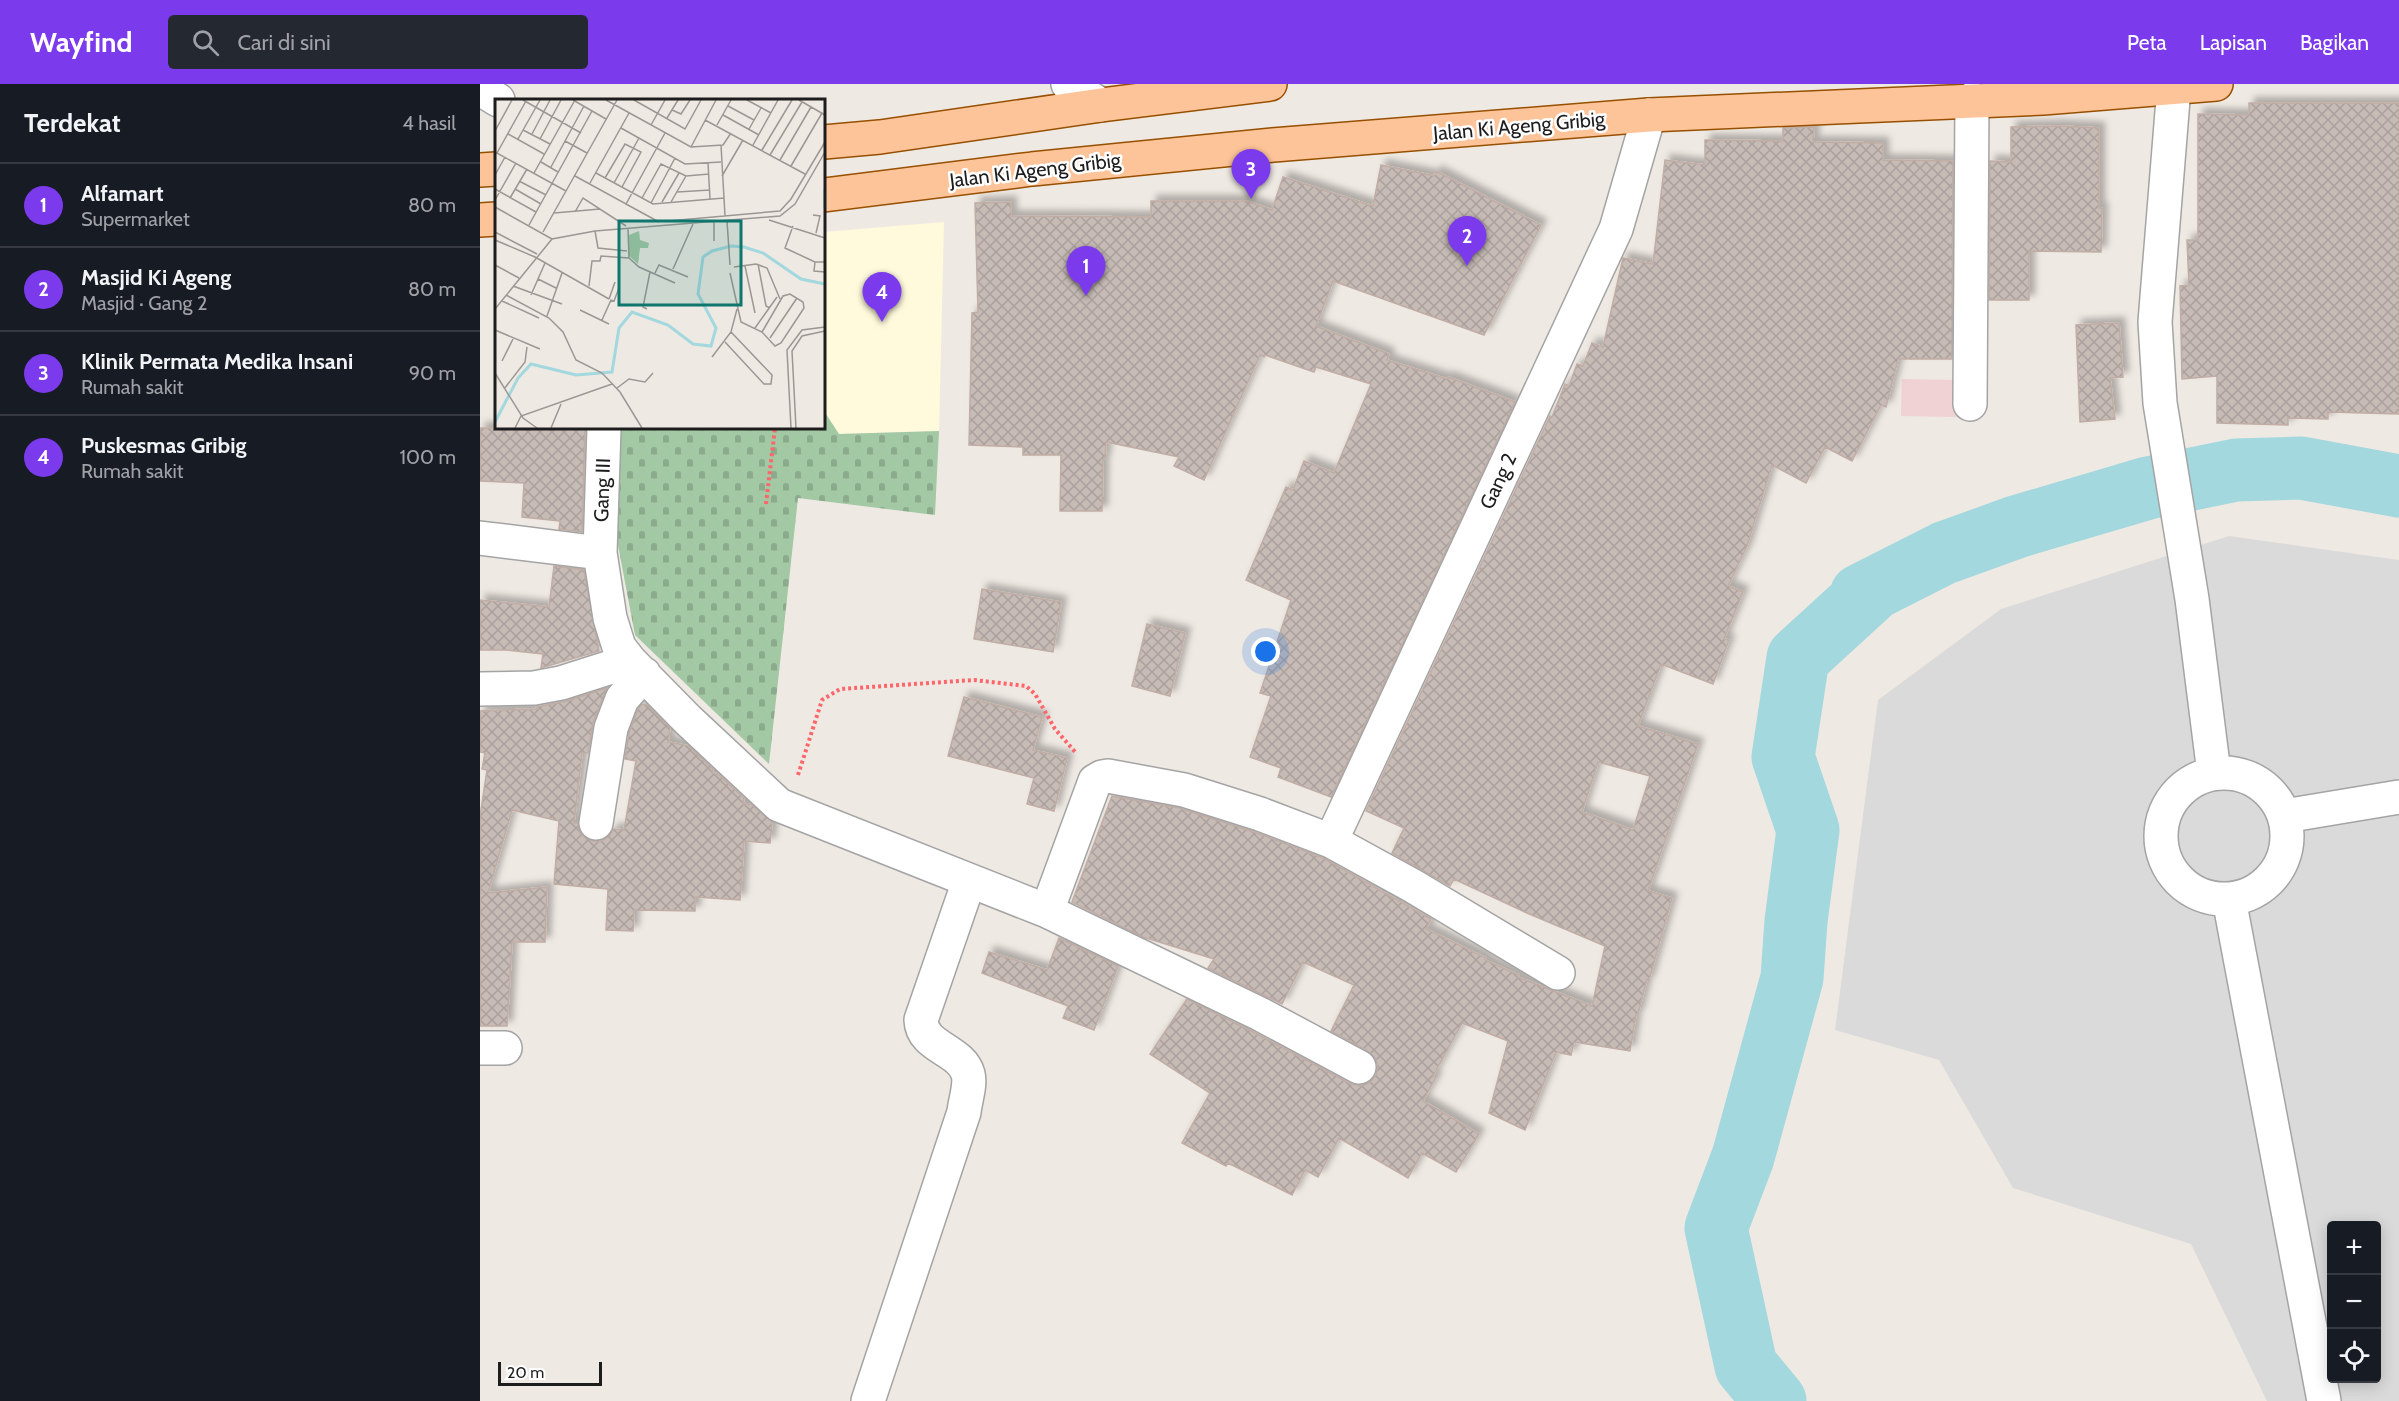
<!DOCTYPE html>
<html lang="id">
<head>
<meta charset="utf-8">
<style>
	:root { --surface:#171b24; --page:#242831; --text:#f1f3f6; --muted:#9ea1a6; --line:#363941; --accent:#7c3aed }
	body { margin:0; font-family:Cabin,sans-serif; background:var(--page); color:var(--text) }
	.controls { position:absolute; right:18px; bottom:18px; display:grid; overflow:hidden; border-radius:6px; box-shadow:0 3px 15px #0003 }
	.controls button { width:54px; height:54px; display:grid; place-items:center; padding:0; border:0; border-bottom:2px solid var(--line); background:var(--surface); color:var(--text); font:30px sans-serif }
	.scale { position:absolute; left:18px; bottom:15px; width:104px; box-sizing:border-box; padding-left:6px; border:3px solid #1d1d1d; border-top:0; font-size:16px; line-height:21px; white-space:nowrap; color:#1d1d1d; -webkit-text-stroke:4px #fff; paint-order:stroke }
	.you { position:absolute; left:786px; top:568px; width:21px; height:21px; margin:-15px; border:4px solid #fff; border-radius:50%; background:#1a73e8; box-shadow:0 0 0 9px #1a73e833 }
	.badge { display:grid; place-items:center; width:39px; height:39px; border-radius:50%; background:var(--accent); color:#fff; font-size:20px; font-weight:700 }
	.pin { position:absolute; translate:-50% -50px; filter:drop-shadow(0 2px 3px #0008) }
	.pin::after { content:''; position:absolute; top:32px; width:21px; height:18px; background:inherit; clip-path:polygon(0 0,100% 0,50% 100%) }
	.list { margin:0; padding:0; list-style:none }
	h2 { display:flex; justify-content:space-between; align-items:center; height:78px; margin:0; padding:0 24px; font-size:26px }
	h2 small { font-size:20px; font-weight:400; color:var(--muted) }
	.list li { display:grid; grid-template-columns:39px 1fr auto; gap:18px; align-items:center; box-sizing:border-box; height:84px; padding:0 24px; border-top:2px solid var(--line) }
	.list b { display:block; font-size:22px; white-space:nowrap }
	.list p { margin:0; font-size:20px; white-space:nowrap; color:var(--muted) }
	.list em { font-size:20px; font-style:normal; color:var(--muted) }
	.icon { flex:none; width:33px; height:33px; fill:none; stroke:currentColor; stroke-width:2; stroke-linecap:round; stroke-linejoin:round }
	.map { position:relative; flex:none; width:1919px; height:1317px; overflow:hidden }
	header { display:flex; align-items:center; gap:36px; box-sizing:border-box; height:84px; padding:0 30px; background:var(--accent); color:#fff }
	header strong { font-size:28px }
	nav { display:flex; gap:33px; margin-inline-start:auto; font-size:21px }
	.search { width:420px; height:54px; background:var(--page); display:flex; align-items:center; gap:15px; box-sizing:border-box; padding:0 21px; border-radius:6px; color:var(--muted); font-size:22px }
	main { display:flex }
	aside { flex:1; background:var(--surface) }
	.map>svg:first-child { display:block }
	.residential { fill:#dbdada; fill-rule:evenodd }
	.commercial { fill:#f0d1d4 }
	.education { fill:#fffadc }
	.cemetery { fill:url(#cemetery-stones) }
	.lines { fill:none; stroke-linecap:round; stroke-linejoin:round }
	.river { stroke:#a2d8de; stroke-width:63 }
	.building { fill:url(#building-cross-hatch); stroke:#c1ada5; stroke-width:1.5; fill-rule:evenodd; filter:url(#shadow) }
	.minor-casing { stroke:#a4a4a4; stroke-width:36 }
	.major-casing { stroke:#975000; stroke-width:36 }
	.path { stroke:#fd666b; stroke-width:4; stroke-dasharray:3 3; stroke-linecap:butt }
	.minor { stroke:#fff; stroke-width:33 }
	.major { stroke:#fec499; stroke-width:33 }
	.labels { text-anchor:middle; dominant-baseline:central; stroke-width:5; stroke-linejoin:round; paint-order:stroke }
	.street-label { font-size:20px; fill:#1d1d1d; stroke:#fff }
	.inset-river { fill:none; stroke:#a2d8de; stroke-width:3 }
	.inset-road { fill:none; stroke:#9b9794; stroke-width:1.5 }
	.view { fill:#0f766e; fill-opacity:0.15; stroke:#0f766e; stroke-width:3 }
	.inset-edge { fill:none; stroke:#1d1d1d; stroke-width:3 }
</style>
</head>
<body>
<header>
<strong>Wayfind</strong>
<div class="search"><svg class="icon" aria-label="search" viewBox="0 0 24 24"><circle cx="10" cy="10" r="6"/><path d="M15 15l6 6"/></svg>Cari di sini</div>
<nav><a>Peta</a><a>Lapisan</a><a>Bagikan</a></nav>
</header>
<main>
<aside>
<h2>Terdekat<small>4 hasil</small></h2>
<ul class="list">
<li><span class="badge">1</span><div><b>Alfamart</b><p>Supermarket</p></div><em>80 m</em></li>
<li><span class="badge">2</span><div><b>Masjid Ki Ageng</b><p>Masjid · Gang 2</p></div><em>80 m</em></li>
<li><span class="badge">3</span><div><b>Klinik Permata Medika Insani</b><p>Rumah sakit</p></div><em>90 m</em></li>
<li><span class="badge">4</span><div><b>Puskesmas Gribig</b><p>Rumah sakit</p></div><em>100 m</em></li>
</ul>
</aside>
<div class="map">
<svg width="1919" height="1317" viewBox="0 0 1919 1317">
	<defs>
		<pattern id="cemetery-stones" width="16" height="16" patternUnits="userSpaceOnUse" patternTransform="scale(1.5)"><rect width="16" height="16" fill="#a3c8a4"/><path d="M2 7V4a2 2 0 0 1 4 0v3zM10 15v-3a2 2 0 0 1 4 0v3z" fill="#8cab8d"/></pattern>
		<pattern id="building-cross-hatch" width="8" height="8" patternUnits="userSpaceOnUse" patternTransform="scale(1.5)"><rect width="8" height="8" fill="#c7bbb6"/><path d="M0 0l8 8M0 8l8-8" fill="none" stroke="#aaa09c"/></pattern>
		<filter id="shadow"><feDropShadow dx="5.5" dy="-5.5" stdDeviation="3" flood-color="#0004"/></filter>
	</defs>
	<rect width="100%" height="100%" fill="#efe9e3"/>
	<path class="residential" d="M1749,452L1919,476V1317H1787L1711,1160L1533,1104L1459,976L1355,946L1398,616L1521,525ZM1852,1142H1896V1294H1852Z"/>
	<path class="commercial" d="M1422,295L1477,296V333L1421,332Z"/>
	<path class="education" d="M464,138L459,347L358,350L344,327V148Z"/>
	<path class="cemetery" d="M344,327L359,350L459,347L455,431L318,414L289,680L155,551L134,440L139,344H344Z"/>
	<g class="lines">
		<path class="river" d="M1295,1317L1266,1282L1236,1144L1263,1073L1312,894L1316,837L1328,746L1303,673L1318,574L1389,509L1381,511L1464,469L1536,443L1668,404L1756,386L1821,384L1919,402"/>
	</g>
	<path class="building" d="M1769,19H1919V330L1848,328V335L1808,334V341L1737,339V292L1702,295L1700,202L1709,201L1707,156H1718V30L1769,31Z
		M1579,42L1619,44V124H1622L1621,168L1549,167V216H1509L1510,77L1531,78V43Z
		M1334,43L1333,58L1403,59V76L1473,77L1472,275H1418L1406,323L1401,321L1372,377L1345,363L1326,399L1292,381L1267,462L1248,502L1263,508L1244,555L1249,556L1233,600L1181,580L1158,642L1218,660L1168,807L1192,814L1169,896L1167,895L1158,930H1156L1150,967L1094,958L1091,971L1076,968L1045,1046L1009,1029L1028,957L982,939L953,992L956,993L943,1017L999,1050L976,1088L942,1069L928,1094L859,1054L838,1093L825,1086L812,1111L748,1079L746,1082L702,1059L730,1009L670,970L707,915L771,947L871,1000L880,1002L889,999L896,991L898,982L895,974L888,967L851,947L874,901L823,878L802,920L728,884L734,875L663,853L592,818L632,712L699,724L774,748L843,774L951,835L946,845L1006,874L1005,876L1039,891L1038,893L1112,922L1125,862L1047,829L974,795L970,802L912,769L924,744L886,727L1070,332L1072,333L1085,300L1089,302L1097,280L1103,282L1112,259L1123,263L1143,174L1173,180L1185,76L1225,81V56L1303,57V44ZM1118,678L1170,692L1153,746L1102,728Z
		M901,81L955,92L956,87L1061,141L1004,251L853,197L836,242L909,270L907,276L967,295L968,293L1035,318L851,713L798,693L801,684L770,673L791,612L780,609L811,516L766,496L806,403L813,406L824,377L854,389L891,300L836,283L834,288L785,271L784,273L780,271L724,396L694,382L699,373L626,358L625,375H623L622,427H580L581,371H543V363L489,361L492,229L498,228L495,119L531,118V132L671,133V117H767L792,126L803,93L893,122Z
		M1639,239L1643,293L1630,294L1635,335L1600,338L1596,241Z
		M0,344H105L102,448L79,445L80,437L42,433L44,399L0,397Z
		M74,482L104,486L119,567L61,584L63,570L26,566H0V516L69,523Z
		M502,505L581,518L573,568L494,555Z
		M667,540L705,549L690,612L652,602Z
		M127,604L113,638L108,669H102L94,739H98L99,746L104,753L113,757H122L130,751L133,745L144,746L156,677L145,675L149,649L158,625L162,620L167,621L190,644L188,658L209,662L233,685L232,689L238,690L264,714L263,720H271L292,738L290,759L264,757L260,816L215,813V827L154,826L153,847L126,846L128,805L74,800L79,737L32,726L8,809L67,803L65,858H32L27,942H0V809H2H0V732L7,686L2,685L5,669L0,668V627L56,625L57,623L87,617Z
		M484,613L562,633L553,666L587,674L574,727L547,720L554,694L468,672Z
		M579,854L638,882L614,946L583,934L588,922L502,889L509,868L567,886Z"/>
	<g class="lines">
		<g class="minor-casing">
			<path id="minor" d="M588,0L621,21
				M1694,3L1675,238L1680,319L1712,515L1734,689
				M0,5L18,16
				M1490,320L1492,15
				M124,344L120,469L130,534L139,563L150,577L208,636L299,721L567,827L780,930L879,983
				M0,454L120,469
				M0,605L54,604L81,599L150,577
				M1681 752a63 63 0 1 1 126 0a63 63 0 1 1-126 0Z
				M1805,732L1919,713
				M116,739L131,644L142,615L164,590
				M851,757L1136,145L1169,31
				M1749,815L1844,1317
				M567,827L615,697L622,693L628,692L704,706L780,730L851,757L933,802L1078,889
				M0,964H25
				M388,1317L484,1028C485,1017 491,1001 488,990C481,965 442,964 441,936L489,797"/>
		</g>
		<g class="major-casing">
			<path id="major" d="M344,58L400,53L621,21L790,0
				M0,86L16,85
				M344,111L552,85L793,61L1169,31L1563,14L1736,0
				M0,136L16,135"/>
		</g>
		<path class="path" d="M286,420L295,344
			M318,691L342,616L360,605L494,596L546,602L555,610L575,645L596,669"/>
		<use href="#minor" class="minor"/>
		<use href="#major" class="major"/>
	</g>
	<g class="labels">
		<g class="street-label">
			<text transform="translate(1039 42) rotate(-5)">Jalan Ki Ageng Gribig</text>
			<text transform="translate(555 86) rotate(-7)">Jalan Ki Ageng Gribig</text>
			<text transform="translate(1018 397) rotate(-65)">Gang 2</text>
			<text transform="translate(122 406) rotate(-88)">Gang III</text>
		</g>
	</g>
	<g transform="translate(15 15)">
		<rect width="330" height="330" fill="#efe9e3"/>
		<path d="M144,132L145,141L154,144L153,149H145L143,165L134,157V136Z" fill="#a3c8a4"/>
		<path class="inset-river" d="M330,90V109M0,323L23,279L36,265L81,276L117,273L124,229L137,213L173,226L198,245L216,247L221,229L203,195L208,158L217,152L236,147L249,148L268,154L306,180L330,185"/>
		<path class="inset-road" d="M28,1L86,34M78,1L111,20M111,1L196,48L228,46L236,34M139,1L190,30L206,1M252,1L276,14M304,1L330,16M233,7L259,21M177,11L186,15L195,1M228,16L264,36M172,19L183,1M210,21L310,75M156,26L170,1M222,26L236,1M126,29L190,65L226,63M254,30L266,9M28,31L55,45M0,32L17,1M13,35L49,55M37,35L55,1M23,40L45,1M45,40L66,1M70,42L92,54M226,46L230,117M258,46L283,1M196,48L221,1M267,51L297,1M0,53L71,92M2,54L31,2M275,56L307,3M285,61L316,8M46,63L63,73M213,64L215,100M296,67L327,14M56,68L89,7M39,74L80,1M101,74L158,105L229,99M0,76L10,58M80,77L131,105L170,34M227,77L248,41M110,79L130,45L146,53L127,88M24,82L51,96M95,84L134,14M119,84L144,39M0,90L41,113M20,90L46,105M182,93L215,91M15,99L32,70M147,99L166,65L191,77L214,75M0,101L21,64M167,103L184,74M176,103L191,77M156,104L180,59M131,105L164,123M0,108L57,140M80,113L88,99L131,127M59,114L105,110M318,116L325,117L321,134M274,121L330,139M173,122L285,112L296,100L330,43M232,122L235,166M34,126L97,12M298,127L290,149L320,163M133,130L134,159L144,168L180,184M100,132L103,149L132,152M0,133L42,155M48,133L122,1M0,141L40,158L114,200M219,142V123M330,163H320L319,172L330,173M263,165L271,207L275,209M0,166L24,179M250,167L260,214M239,168L261,165L272,169L285,200M178,170L198,125M160,174L164,166L193,178M235,174L246,223L267,233L280,247L286,244L309,209L308,203L295,195L288,197L267,233M43,180L61,189M18,187L67,205M94,187L97,162H105L106,157L134,159M11,196L54,219L68,233L81,261L107,274L125,293L147,329M36,196L50,164M114,200L120,183M115,201L119,202L124,189M7,202L44,219M0,210L57,140L100,132L285,117L300,105L330,53M152,210L148,208L155,173M85,211L114,225M52,217L67,174M107,221L116,201M260,229L282,198M0,231L45,250M275,239L302,199M230,243L269,285H276L277,276L236,233M217,258L236,233L242,210M7,262L18,240M0,274L28,319L42,329M122,289L134,280L150,283L158,274M9,290L30,263L32,248M20,329L26,317L117,285M56,329L66,305M296,329L292,251L307,231L330,228M301,329L297,252L307,237L330,232"/>
		<path class="view" d="M124,122H246V206H124Z"/>
		<rect width="330" height="330" class="inset-edge"/>
	</g>
</svg>
<div class="controls">
<button>+</button>
<button>−</button>
<button><svg class="icon" aria-label="locate" viewBox="0 0 24 24"><circle cx="12" cy="12" r="6"/><path d="M12 2v4M12 18v4M2 12h4M18 12h4"/></svg></button>
</div>
<div class="scale">20 m</div>
<div class="you"></div>
<div class="pin badge" style="left:606px;top:212px">1</div>
<div class="pin badge" style="left:987px;top:182px">2</div>
<div class="pin badge" style="left:771px;top:115px">3</div>
<div class="pin badge" style="left:402px;top:238px">4</div>
</div>
</main>
</body>
</html>
